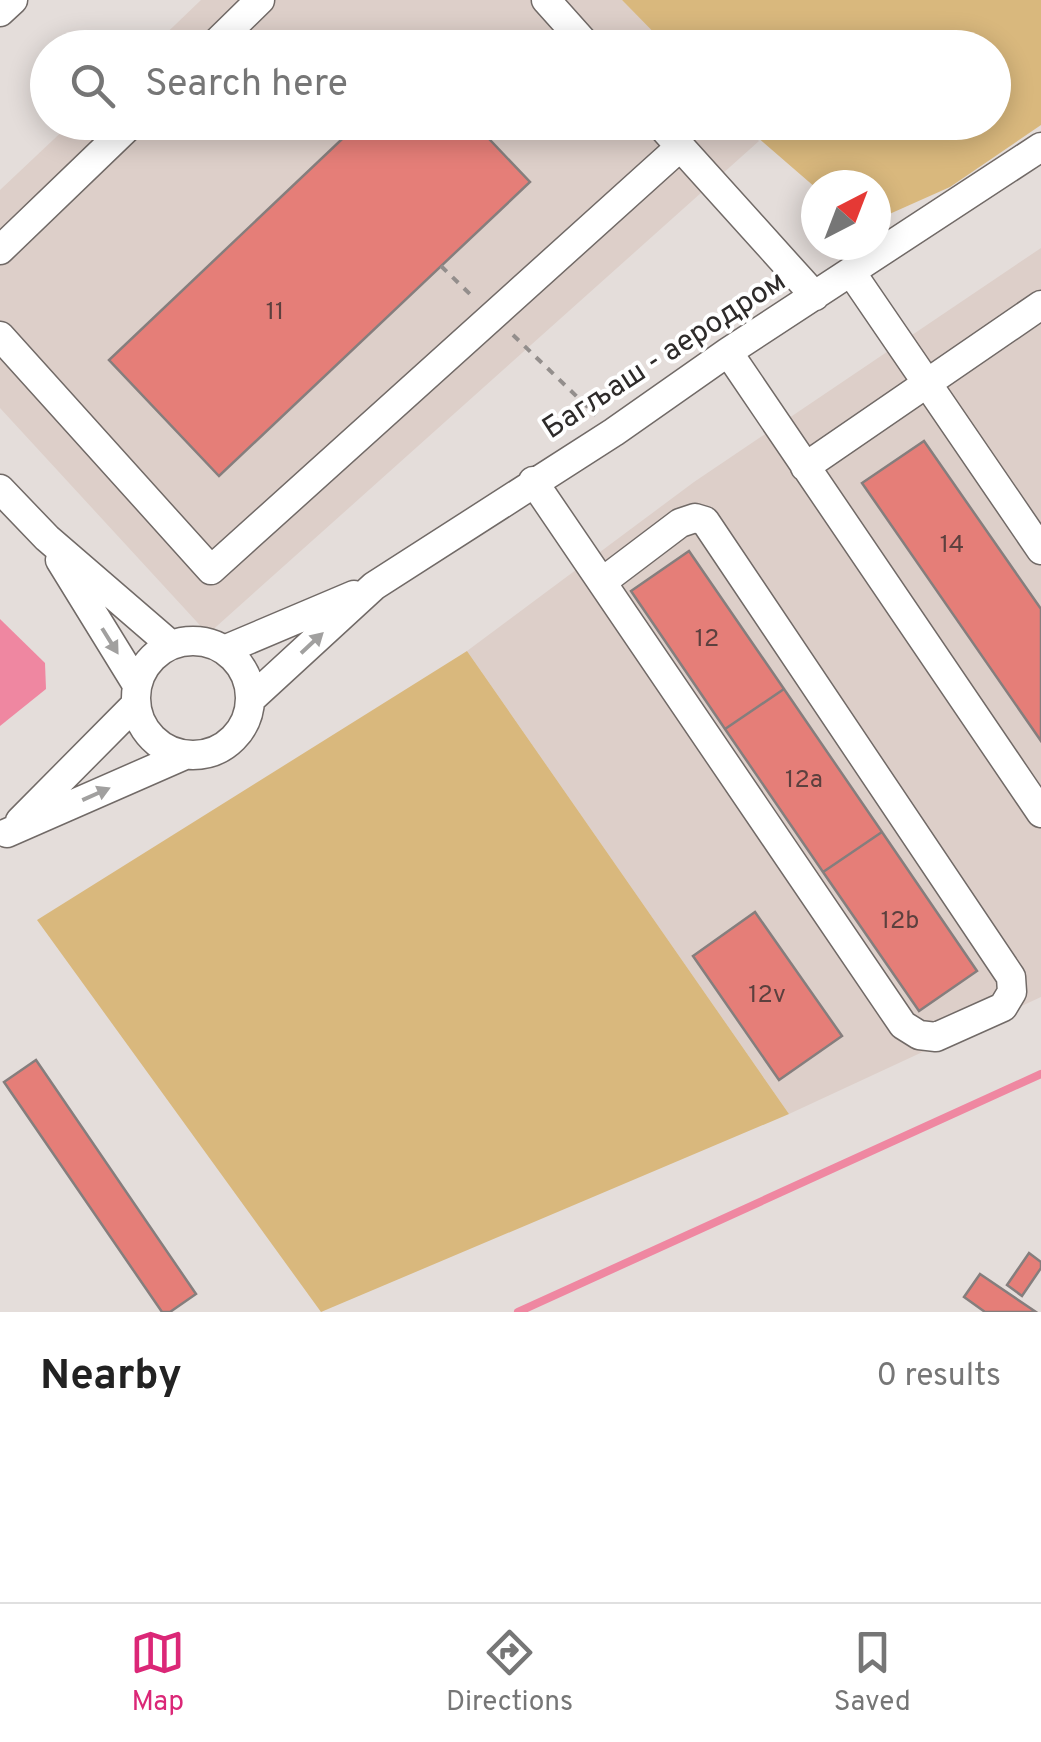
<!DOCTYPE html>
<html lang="en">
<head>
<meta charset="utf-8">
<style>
	:root { --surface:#fff; --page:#f6f6f6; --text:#222; --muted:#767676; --line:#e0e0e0; --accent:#db2777 }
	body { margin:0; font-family:Overpass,sans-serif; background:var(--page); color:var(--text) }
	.compass { position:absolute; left:801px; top:170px; width:90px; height:90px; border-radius:50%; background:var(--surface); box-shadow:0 5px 25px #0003; rotate:42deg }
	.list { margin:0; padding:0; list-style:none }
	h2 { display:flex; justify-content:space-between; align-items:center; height:130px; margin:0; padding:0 40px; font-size:42px }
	h2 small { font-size:32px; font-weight:400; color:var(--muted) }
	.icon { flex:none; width:55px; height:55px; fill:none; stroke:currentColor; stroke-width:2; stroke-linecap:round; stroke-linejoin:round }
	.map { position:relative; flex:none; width:1041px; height:1312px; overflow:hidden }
	.search { position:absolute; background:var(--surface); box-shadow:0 5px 25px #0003; left:30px; right:30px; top:30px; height:110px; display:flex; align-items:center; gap:25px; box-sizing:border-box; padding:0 35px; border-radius:55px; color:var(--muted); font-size:38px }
	.sheet { height:290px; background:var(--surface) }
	nav { display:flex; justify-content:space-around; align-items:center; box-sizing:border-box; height:140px; border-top:2px solid var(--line); background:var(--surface); font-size:28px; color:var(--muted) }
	nav a { display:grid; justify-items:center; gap:5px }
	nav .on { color:var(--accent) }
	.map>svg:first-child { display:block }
	.built { fill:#ddcfc9 }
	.green { fill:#d9b87d }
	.water { fill:#ef87a1 }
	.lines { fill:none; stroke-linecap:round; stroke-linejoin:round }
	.stream { stroke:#ef87a1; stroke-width:8 }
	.building { fill:#e57e78; stroke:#857e7d; stroke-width:2.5 }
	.minor-casing { stroke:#716a67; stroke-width:31 }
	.path { stroke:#938e8c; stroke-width:4; stroke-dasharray:8 8; stroke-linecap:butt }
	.minor { stroke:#fff; stroke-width:28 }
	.oneway { fill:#a1a09f }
	.labels { text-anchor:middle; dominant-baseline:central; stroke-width:8; stroke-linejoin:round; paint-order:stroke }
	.number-label { font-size:25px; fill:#5c403e }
	.street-label { font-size:30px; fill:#2e2b2a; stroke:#fff }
</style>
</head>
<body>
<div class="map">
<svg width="1041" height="1312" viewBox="0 0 1041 1312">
	<rect width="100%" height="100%" fill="#e4ddda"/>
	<path class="built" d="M201,0H622L668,47L151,48Z
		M741,122L759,141L208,634L0,408V190L71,123Z
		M1041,248V997L789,1114L467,651L694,482Z"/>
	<path class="green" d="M622,0H1041V125L950,187L876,220V185H816V188L741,123L994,122V48L668,47Z
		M467,651L789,1114L321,1312L37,920Z"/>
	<path class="water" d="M0,619L45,663L46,689L0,726Z"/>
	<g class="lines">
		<path class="stream" d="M518,1312L1041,1074"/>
	</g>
	<path class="building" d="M360,122H473L530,182L219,476L109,360Z
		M924,441L1041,609V741L862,483Z
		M689,551L784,689L725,729L631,591Z
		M784,689L882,832L823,872L725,729Z
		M882,832L977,971L919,1011L823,872Z
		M755,912L842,1036L779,1080L693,956Z
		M36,1060L196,1294L170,1312H162L4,1082Z
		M1029,1253L1041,1262V1268L1022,1296L1007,1285Z
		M980,1274L1036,1312H985L964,1297Z"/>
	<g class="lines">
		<g class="minor-casing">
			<path id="minor" d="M546,0L589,48
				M0,12L13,0
				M211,48L260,0
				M658,122L815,296
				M0,250L133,122
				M851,272L1041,550
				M0,336L211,570L680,147
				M728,352L1041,813
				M805,467L1041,305
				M533,481L903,1025L919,1035L936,1037L1003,1007L1012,992L1011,977L705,521L695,518L680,523L602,582
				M0,489L47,538L171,645
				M60,560L137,685
				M136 698a57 57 0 1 1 114 0a57 57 0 1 1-114 0Z
				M224,650L354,595
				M251,699L374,586L614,432L728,352L1041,147
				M20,821L136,704
				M7,833L185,755"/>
		</g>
		<path class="path" d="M441,266L473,297
			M513,335L596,415"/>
		<use href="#minor" class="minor"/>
	</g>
	<defs><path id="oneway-solid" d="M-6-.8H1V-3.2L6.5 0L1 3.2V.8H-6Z" transform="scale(2.5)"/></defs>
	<g class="oneway">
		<use href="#oneway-solid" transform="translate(110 641) rotate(58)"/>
		<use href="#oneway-solid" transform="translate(312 643) rotate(-43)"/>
		<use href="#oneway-solid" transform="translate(96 794) rotate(-24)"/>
	</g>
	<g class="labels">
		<g class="number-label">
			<text x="275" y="313">11</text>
			<text x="952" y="546">14</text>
			<text x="707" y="640">12</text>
			<text x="804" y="781">12a</text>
			<text x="900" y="922">12b</text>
			<text x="767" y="996">12v</text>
		</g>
		<g class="street-label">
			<text transform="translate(665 356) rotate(-33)">Багљаш - аеродром</text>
		</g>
	</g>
</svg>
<svg class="compass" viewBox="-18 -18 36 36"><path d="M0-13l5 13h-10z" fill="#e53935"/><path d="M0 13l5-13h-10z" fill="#767676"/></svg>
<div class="search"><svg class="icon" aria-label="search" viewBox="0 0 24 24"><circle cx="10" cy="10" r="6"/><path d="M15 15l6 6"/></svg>Search here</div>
</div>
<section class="sheet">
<h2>Nearby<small>0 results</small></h2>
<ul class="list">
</ul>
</section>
<nav>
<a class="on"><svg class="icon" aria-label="map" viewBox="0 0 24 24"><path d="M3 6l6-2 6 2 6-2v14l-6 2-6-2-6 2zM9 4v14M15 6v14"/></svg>Map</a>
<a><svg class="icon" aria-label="directions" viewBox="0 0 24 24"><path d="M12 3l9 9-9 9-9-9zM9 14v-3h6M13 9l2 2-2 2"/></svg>Directions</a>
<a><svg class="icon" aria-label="saved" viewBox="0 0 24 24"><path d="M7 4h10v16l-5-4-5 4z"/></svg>Saved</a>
</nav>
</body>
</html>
